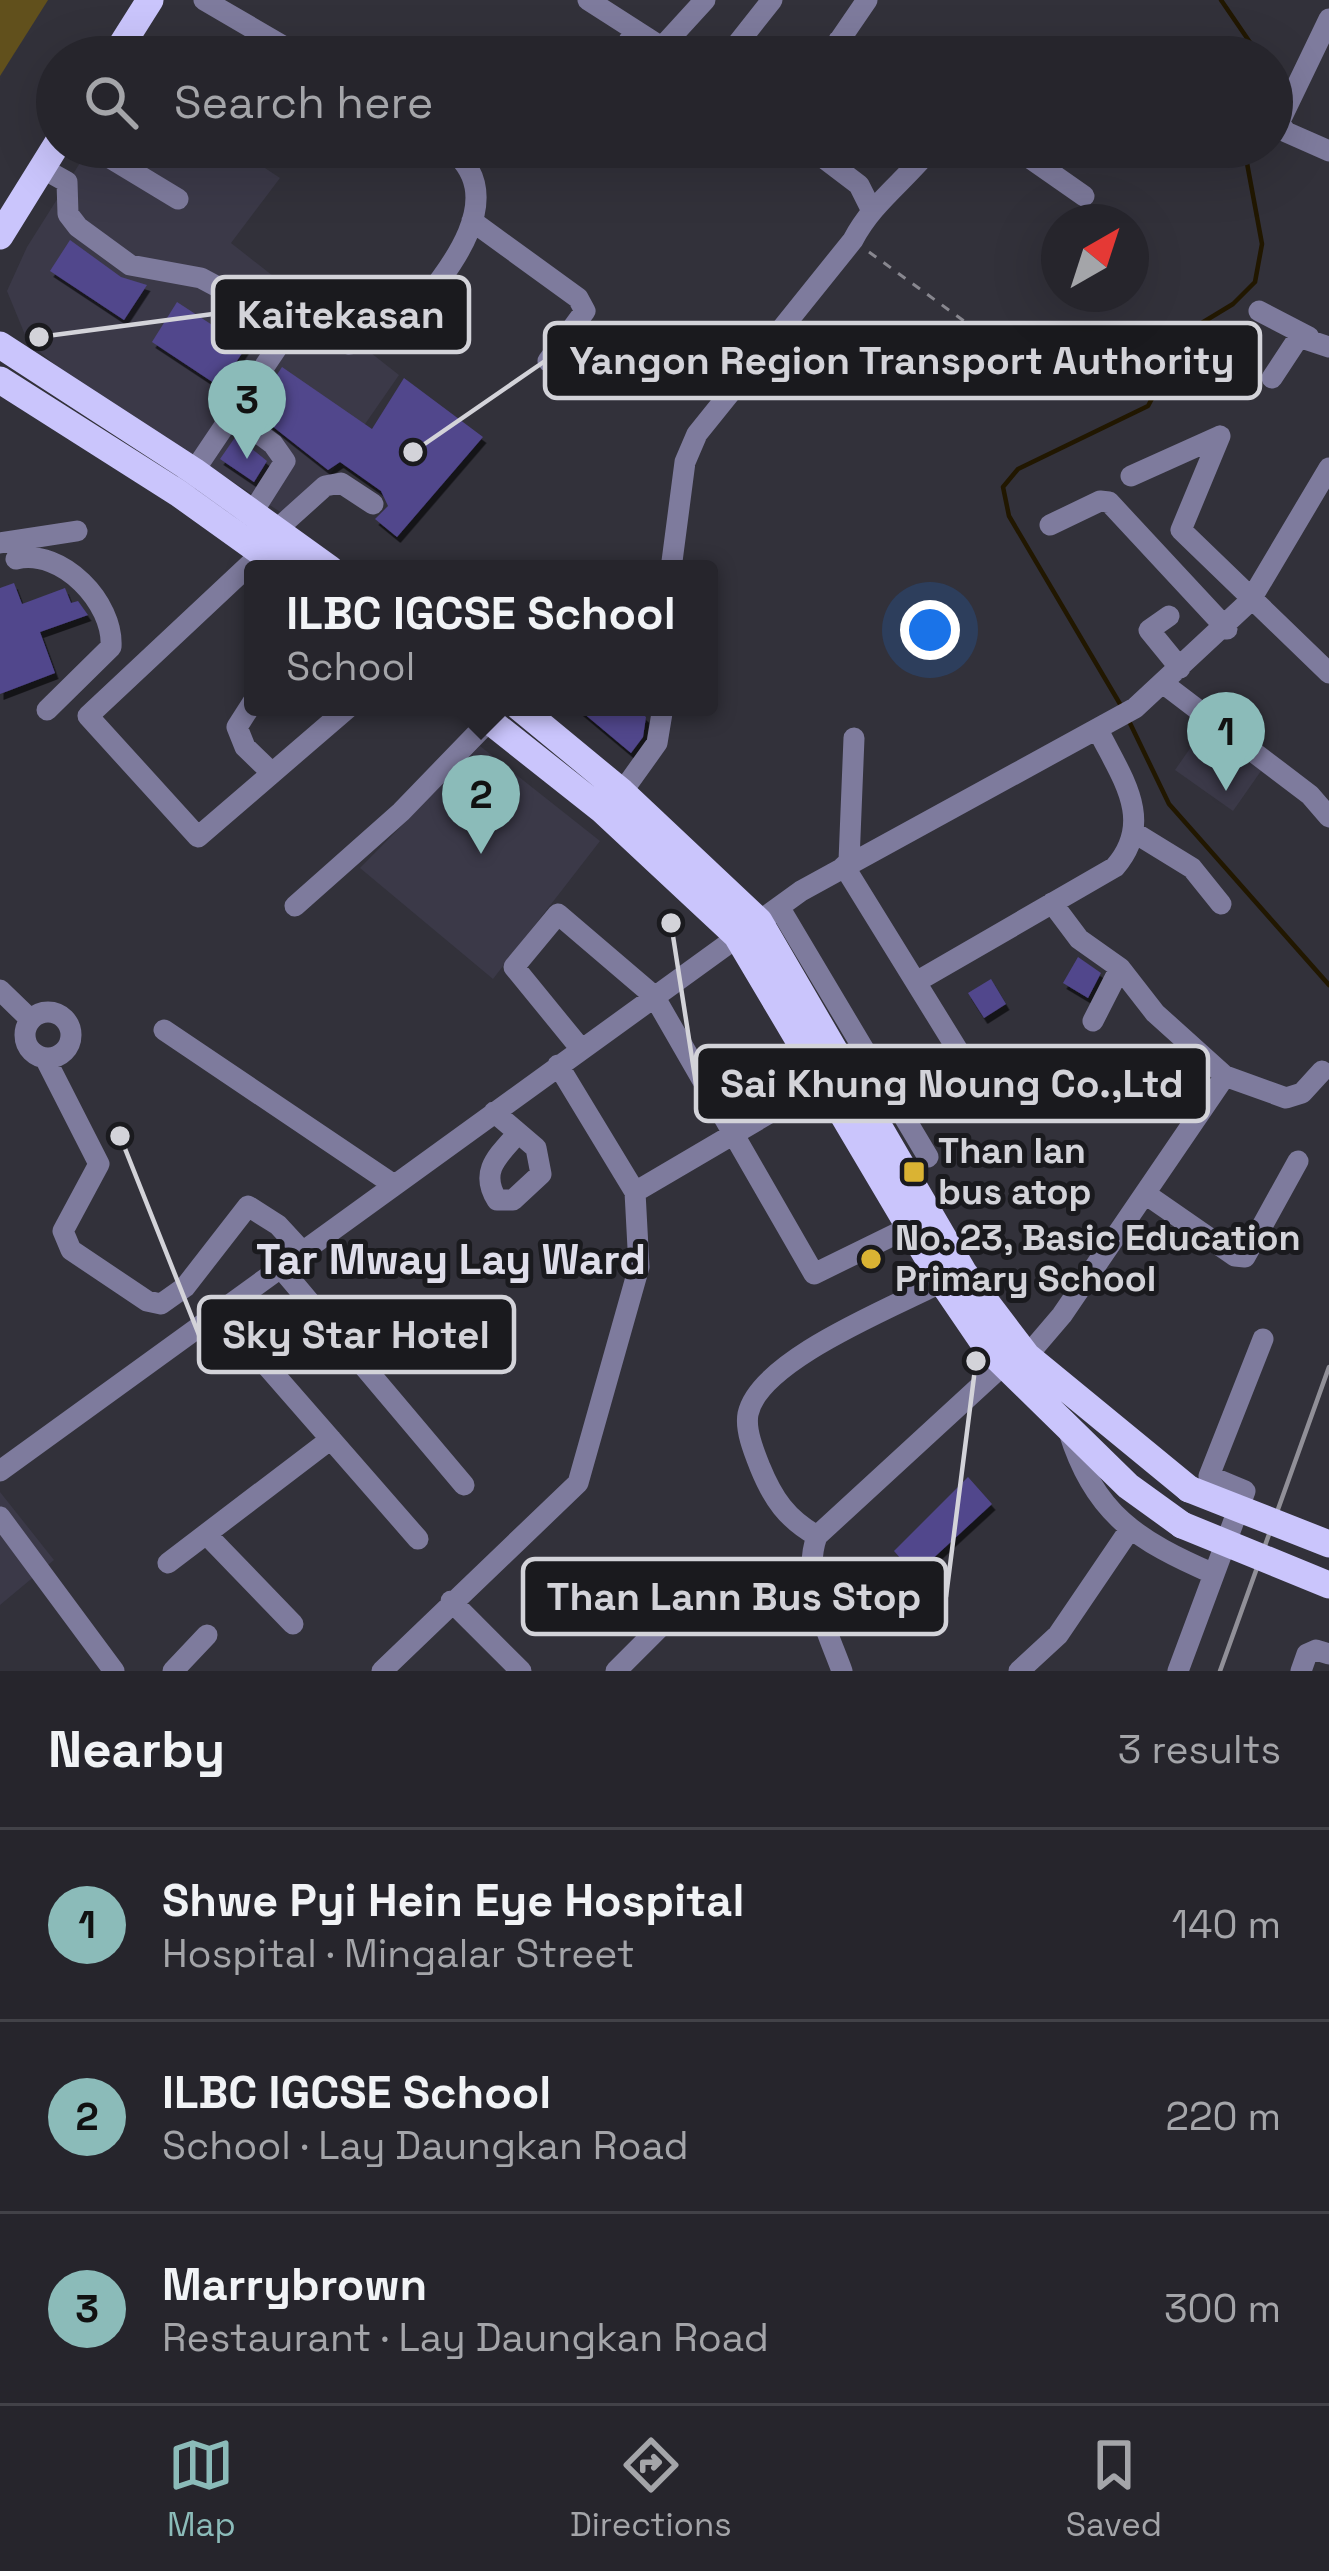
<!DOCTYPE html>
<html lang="en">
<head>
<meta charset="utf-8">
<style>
	:root { --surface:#26252c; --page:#323138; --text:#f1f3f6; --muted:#a4a5a9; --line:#424248; --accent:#8bbbb9 }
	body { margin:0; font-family:"Space Grotesk",sans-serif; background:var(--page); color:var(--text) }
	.compass { position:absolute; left:1041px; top:204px; width:108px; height:108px; border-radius:50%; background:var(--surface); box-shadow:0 12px 48px #0002; rotate:39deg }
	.you { position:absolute; left:930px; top:630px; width:42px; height:42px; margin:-30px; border:9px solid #fff; border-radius:50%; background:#1a73e8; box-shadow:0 0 0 18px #1a73e833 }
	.badge { display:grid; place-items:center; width:78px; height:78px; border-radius:50%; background:var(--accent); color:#111; font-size:39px; font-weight:700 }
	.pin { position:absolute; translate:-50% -99px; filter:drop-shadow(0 3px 6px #0008) }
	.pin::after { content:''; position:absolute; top:63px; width:42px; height:36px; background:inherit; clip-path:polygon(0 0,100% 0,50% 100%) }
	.popup { position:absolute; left:244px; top:560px; width:474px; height:156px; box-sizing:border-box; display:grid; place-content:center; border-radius:12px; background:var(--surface); filter:drop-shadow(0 3px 9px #0005); font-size:39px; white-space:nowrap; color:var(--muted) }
	.popup b { font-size:45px; color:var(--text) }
	.popup::after { content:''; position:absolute; left:50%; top:100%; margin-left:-24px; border:24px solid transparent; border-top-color:var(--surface) }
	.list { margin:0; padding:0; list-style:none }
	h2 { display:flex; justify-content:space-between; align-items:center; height:156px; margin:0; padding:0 48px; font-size:51px }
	h2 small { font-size:39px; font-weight:400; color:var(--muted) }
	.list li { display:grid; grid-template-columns:78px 1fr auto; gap:36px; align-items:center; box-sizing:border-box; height:192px; padding:0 48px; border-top:3px solid var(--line) }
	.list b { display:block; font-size:45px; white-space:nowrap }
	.list p { margin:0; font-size:39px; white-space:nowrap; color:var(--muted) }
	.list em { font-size:39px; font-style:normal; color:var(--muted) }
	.icon { flex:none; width:66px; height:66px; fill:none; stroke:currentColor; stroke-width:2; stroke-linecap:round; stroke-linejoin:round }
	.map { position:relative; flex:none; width:1329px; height:1671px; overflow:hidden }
	.search { position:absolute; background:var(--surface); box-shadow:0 12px 48px #0002; left:36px; right:36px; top:36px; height:132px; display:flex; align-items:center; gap:30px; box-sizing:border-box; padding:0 42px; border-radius:66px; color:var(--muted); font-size:45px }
	.sheet { height:732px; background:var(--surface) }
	nav { display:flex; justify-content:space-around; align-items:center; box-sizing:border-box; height:168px; border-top:3px solid var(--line); background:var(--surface); font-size:33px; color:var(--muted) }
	nav a { display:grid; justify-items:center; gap:6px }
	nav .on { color:var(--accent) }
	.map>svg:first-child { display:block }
	.built { fill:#3b3948 }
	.pitch { fill:#61501c }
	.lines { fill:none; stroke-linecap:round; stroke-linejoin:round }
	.stream { stroke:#211700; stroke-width:4.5 }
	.building { fill:#51468c; filter:url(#shadow) }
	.path { stroke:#88878f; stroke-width:3; stroke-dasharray:9 9; stroke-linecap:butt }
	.minor { stroke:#7e7b9d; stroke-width:21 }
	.major { stroke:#cac5fc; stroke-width:27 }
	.rail { stroke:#919098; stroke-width:4.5 }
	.major-bridge { stroke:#cac5fc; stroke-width:27 }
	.poi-dot { fill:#dab333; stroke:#1a1a1e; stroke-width:4.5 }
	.labels { text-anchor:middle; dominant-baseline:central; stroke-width:10; stroke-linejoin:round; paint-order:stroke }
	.poi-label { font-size:36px; font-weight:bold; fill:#d3d3d9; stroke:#1a1a1e; text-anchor:start }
	.quarter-label { font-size:42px; font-weight:bold; fill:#dfdeea; stroke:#1a1a1e }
	.leader { fill:none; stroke:#d3d3d9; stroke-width:4.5 }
	.callout-dot { fill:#d3d3d9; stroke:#1a1a1e; stroke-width:4.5 }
	.callout { fill:#1a1a1e; stroke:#d3d3d9; stroke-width:4.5 }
	.callout-label { font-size:39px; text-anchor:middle; font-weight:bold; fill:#d3d3d9 }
</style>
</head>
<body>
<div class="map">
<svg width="1329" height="1671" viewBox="0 0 1329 1671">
	<defs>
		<filter id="shadow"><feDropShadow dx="3.5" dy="6" stdDeviation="0" flood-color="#0009"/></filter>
	</defs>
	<rect width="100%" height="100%" fill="#32313a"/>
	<path class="built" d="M90,147H233L280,178L231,243L399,375L327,479L282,513L72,379L28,342L7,291L27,247Z
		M480,746L600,841L493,979L360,868Z
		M1191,747L1222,771L1236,752L1261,771L1233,811L1175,770Z
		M0,1492L54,1560L0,1605Z"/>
	<path class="pitch" d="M0,0H48L0,76Z"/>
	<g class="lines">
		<path class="stream" d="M1221,0L1260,57
			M1123,709L1009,516L1003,487L1018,469L1148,406L1176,353L1200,324L1233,304L1255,282L1262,244L1244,147
			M1128,719L1169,804L1329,985"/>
	</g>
	<path class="building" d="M70,240L121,277L147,285L124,320L50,271Z
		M177,302L246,347L220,387L152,342Z
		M282,367L372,429L404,378L483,437L397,537L375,519L388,506L381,491L340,462L328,470L253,411Z
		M236,436L267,461L254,482L220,459Z
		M14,583L22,604L65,588L71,603L78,601L88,615L40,632L55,673L0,694V588Z
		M576,707H634L646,717L643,737L631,753Z
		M1078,957L1101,973L1088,998L1063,983Z
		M991,979L1006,1004L984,1018L968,993Z
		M968,1477L992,1504L915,1575L894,1551Z"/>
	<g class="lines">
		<path class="path" d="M869,252L1041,377"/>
		<path class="minor" d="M204,0L302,57
			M588,0L677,57
			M1329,19L1279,123L1286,132L1329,151
			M839,40L864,57
			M662,47L705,0
			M619,57L635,31
			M727,57L772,0
			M828,57L867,0
			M92,147L178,199
			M809,147L859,185L870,207
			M1014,147L1084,196
			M42,168L67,182L68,214L78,227L130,265L201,278L231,294
			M472,221L578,298L585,311L548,361
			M1259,311L1309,337
			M1272,378L1299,337L1329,347
			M232,414L273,444L285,461L247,521
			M1220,436L1181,530L1329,673
			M1131,476L1220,436
			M186,483L299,315L348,344L392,339C430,291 522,202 448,147
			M1050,525L1100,501L1109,502L1227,629
			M265,540L325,486L341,483L373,504
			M0,543L77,531
			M262,553L88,716L198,837L349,707
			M16,559C62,548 114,603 111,647L47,710
			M671,569L685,462L697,434L853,240C872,203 905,181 932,147
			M1169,616L1149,630L1180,668
			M1164,684L1310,795L1329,817
			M253,702L237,727L245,747L272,773
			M622,792L657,743L663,707
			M1135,833L1192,868L1221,904
			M849,861L854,738
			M844,866L983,1091L980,1103
			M1052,903L1079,939L1120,968L1155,1013L1225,1076L1286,1098L1302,1093L1322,1071
			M295,906L401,812L490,720
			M779,907L928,1157
			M916,982L1115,867C1155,821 1122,778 1099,732
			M0,990L30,1019
			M25 1035a23 23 0 1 1 46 0a23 23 0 1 1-46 0Z
			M1093,1021L1120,968
			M164,1030L394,1185
			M581,1049L514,967L558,914L654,996L814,1274L910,1227
			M45,1058L99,1164L63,1231L71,1250L147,1301L161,1304L185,1287L248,1206L278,1225L302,1251
			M494,1112L536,1148L541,1174L513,1200H497C479,1171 498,1156 518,1133
			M635,1192L824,1081
			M1147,1195L1235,1256L1245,1257L1298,1161
			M280,1267L464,1485
			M218,1310L418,1539
			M1027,1356L1062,1315L1225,1076
			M1069,1432C1094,1514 1138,1541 1214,1574
			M0,1471L801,891L1135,708L1250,601L1329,468
			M0,1517L114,1671
			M817,1536C787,1519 773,1499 760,1467C754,1452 745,1430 748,1414C759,1360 894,1307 942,1282
			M209,1537L293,1624
			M168,1563L331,1439
			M451,1601L521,1671
			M173,1671L207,1635
			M382,1671L578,1483L639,1267L635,1192L558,1065
			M616,1671L668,1619
			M842,1671C827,1630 801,1580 817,1536L1002,1366
			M1019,1671L1058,1635L1130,1529
			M1178,1671L1245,1491L1209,1476L1263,1339
			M1301,1671L1307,1654L1316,1650L1329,1654"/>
		<path class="major" d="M114,57L150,0
			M0,236L57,144
			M0,345L194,471L330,569
			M0,380L178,493L284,569
			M472,707L602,810L737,936L942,1282L987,1348L1128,1486L1182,1525
			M519,707L622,792L759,921L964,1273L1027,1356L1189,1489"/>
		<path class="rail" d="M1220,1671L1329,1367"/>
		<path class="major-bridge" d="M1189,1489L1329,1544
			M1182,1525L1329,1585"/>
	</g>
	<g class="poi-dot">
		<rect x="902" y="1160" width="24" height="24" rx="6"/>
		<circle cx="871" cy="1259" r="12"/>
	</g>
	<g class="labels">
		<g class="poi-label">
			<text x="938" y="1151">Than lan<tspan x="938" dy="41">bus atop</tspan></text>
			<text x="895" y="1238">No. 23, Basic Education<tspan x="895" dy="41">Primary School</tspan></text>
		</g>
		<g class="quarter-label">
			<text x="451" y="1259">Tar Mway Lay Ward</text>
		</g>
	</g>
	<path class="leader" d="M39 337L213 314M413 452L545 361M671 923L696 1084M120 1136L199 1335M976 1361L946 1597"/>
	<g class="callout-dot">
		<circle cx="39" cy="337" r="12"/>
		<circle cx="413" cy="452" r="12"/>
		<circle cx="671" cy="923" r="12"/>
		<circle cx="120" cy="1136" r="12"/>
		<circle cx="976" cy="1361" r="12"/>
	</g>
	<g class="callout">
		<rect x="213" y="277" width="256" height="75" rx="12"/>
		<rect x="545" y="323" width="715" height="75" rx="12"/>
		<rect x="696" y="1046" width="512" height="75" rx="12"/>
		<rect x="199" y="1297" width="315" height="75" rx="12"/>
		<rect x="523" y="1559" width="423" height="75" rx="12"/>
	</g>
	<g class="callout-label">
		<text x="341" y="328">Kaitekasan</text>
		<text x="902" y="374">Yangon Region Transport Authority</text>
		<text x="952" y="1097">Sai Khung Noung Co.,Ltd</text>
		<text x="356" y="1348">Sky Star Hotel</text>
		<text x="734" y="1610">Than Lann Bus Stop</text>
	</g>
</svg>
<svg class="compass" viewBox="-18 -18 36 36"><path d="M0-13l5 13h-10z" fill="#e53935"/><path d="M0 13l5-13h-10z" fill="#a4a5a9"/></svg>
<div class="you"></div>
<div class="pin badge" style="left:1226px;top:791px">1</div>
<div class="pin badge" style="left:481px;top:854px">2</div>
<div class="popup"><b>ILBC IGCSE School</b>School</div>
<div class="pin badge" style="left:247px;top:459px">3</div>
<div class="search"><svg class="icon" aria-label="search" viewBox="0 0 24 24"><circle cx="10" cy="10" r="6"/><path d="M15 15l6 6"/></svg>Search here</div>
</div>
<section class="sheet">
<h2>Nearby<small>3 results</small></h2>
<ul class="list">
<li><span class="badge">1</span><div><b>Shwe Pyi Hein Eye Hospital</b><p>Hospital · Mingalar Street</p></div><em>140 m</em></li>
<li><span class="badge">2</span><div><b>ILBC IGCSE School</b><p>School · Lay Daungkan Road</p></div><em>220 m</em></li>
<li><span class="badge">3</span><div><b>Marrybrown</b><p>Restaurant · Lay Daungkan Road</p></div><em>300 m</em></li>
</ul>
</section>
<nav>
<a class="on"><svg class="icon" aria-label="map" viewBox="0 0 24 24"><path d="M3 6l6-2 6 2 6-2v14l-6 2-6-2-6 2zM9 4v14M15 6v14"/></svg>Map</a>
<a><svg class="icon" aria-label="directions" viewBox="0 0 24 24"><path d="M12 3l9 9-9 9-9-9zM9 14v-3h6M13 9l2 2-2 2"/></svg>Directions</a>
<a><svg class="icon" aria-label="saved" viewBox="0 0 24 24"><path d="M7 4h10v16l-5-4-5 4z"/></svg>Saved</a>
</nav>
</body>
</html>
